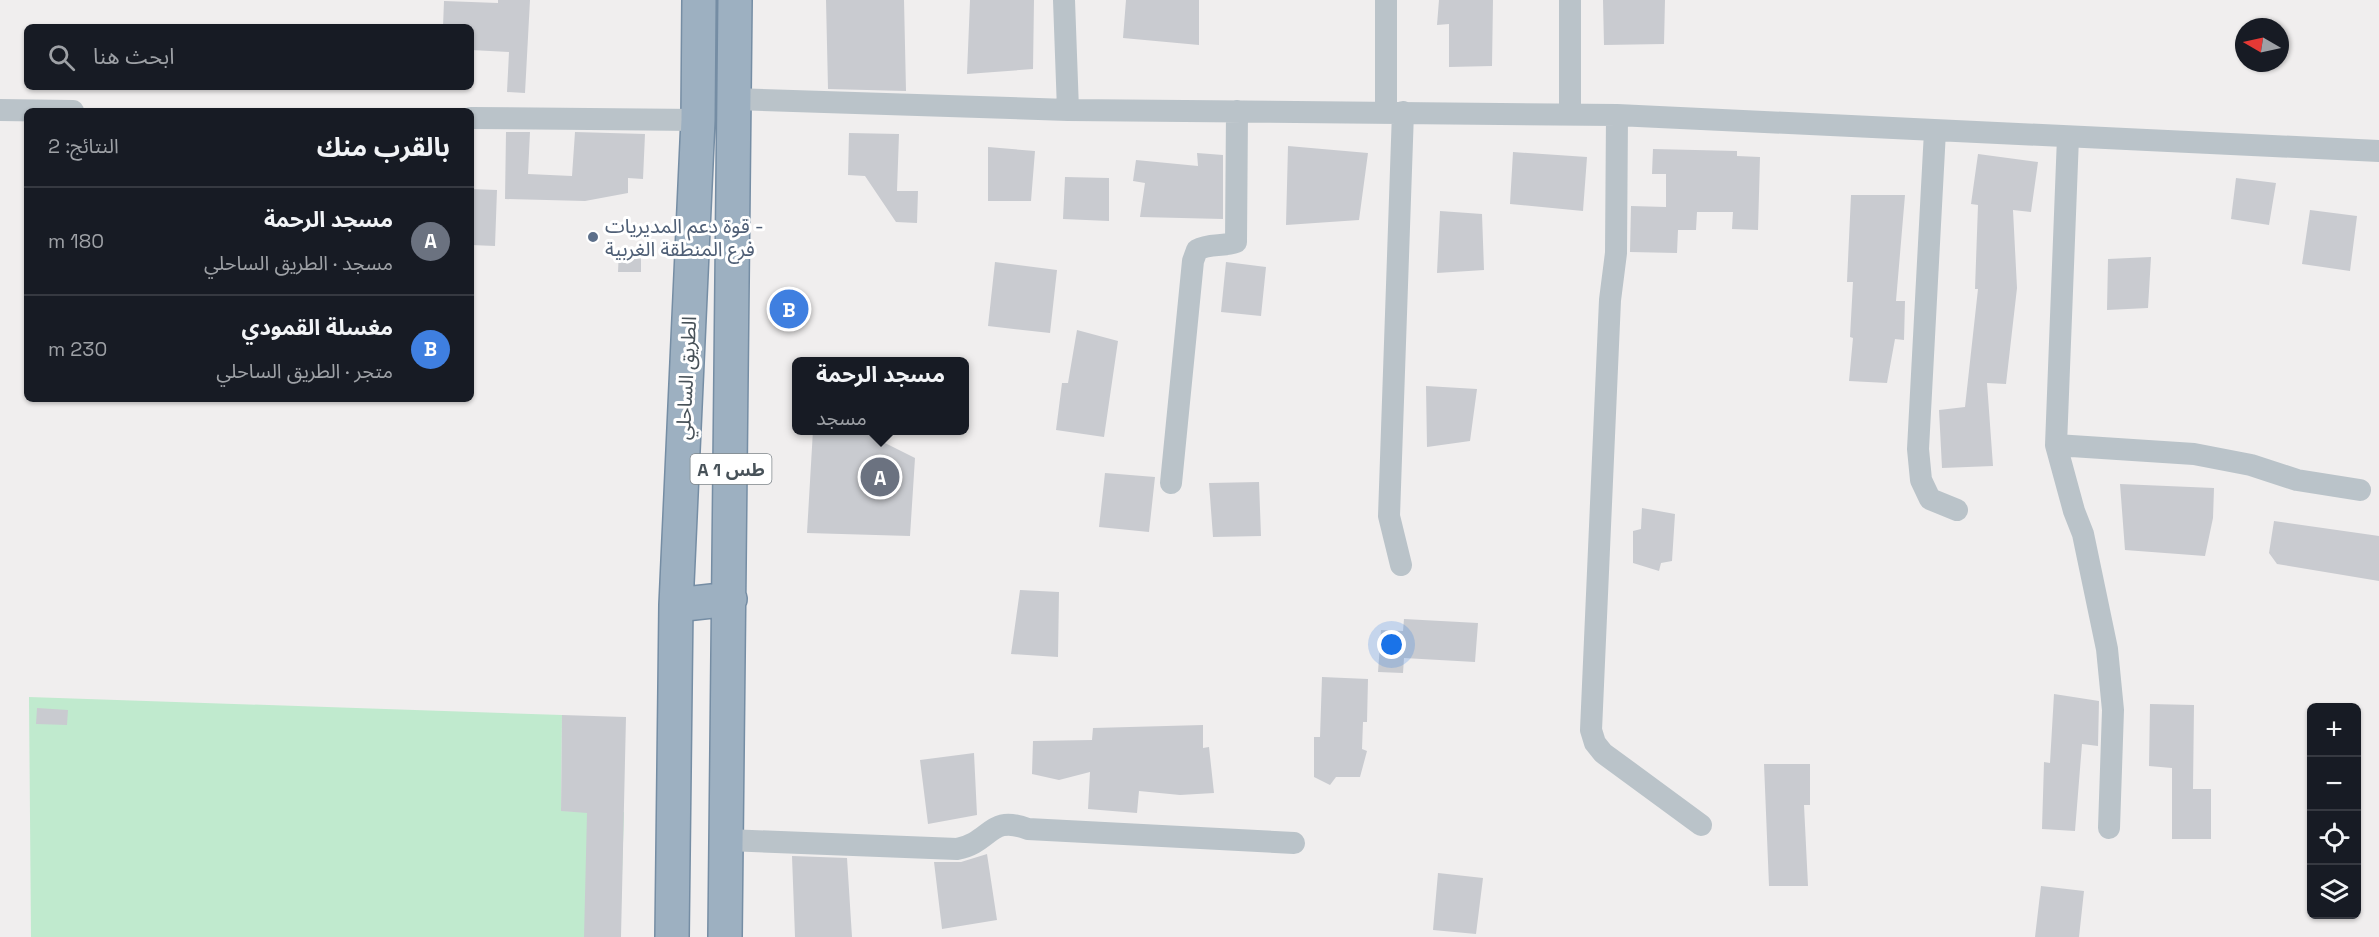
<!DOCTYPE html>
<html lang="ar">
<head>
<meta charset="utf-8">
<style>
	:root { --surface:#171b24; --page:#20242c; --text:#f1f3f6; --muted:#9ea1a6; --line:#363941; --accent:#d93025 }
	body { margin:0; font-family:"Space Grotesk","Noto Sans Arabic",sans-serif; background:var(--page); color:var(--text); direction:rtl }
	.controls { position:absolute; right:18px; bottom:18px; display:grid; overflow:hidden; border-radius:9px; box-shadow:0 2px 4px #0004 }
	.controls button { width:54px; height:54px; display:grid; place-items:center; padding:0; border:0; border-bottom:2px solid var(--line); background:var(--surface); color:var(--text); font:30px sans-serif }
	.compass { position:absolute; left:2235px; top:18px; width:54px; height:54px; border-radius:50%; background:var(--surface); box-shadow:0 2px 4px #0004; rotate:279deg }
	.you { position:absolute; left:1392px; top:645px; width:21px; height:21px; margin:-15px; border:4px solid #fff; border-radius:50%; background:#1a73e8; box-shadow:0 0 0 9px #1a73e833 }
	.badge { display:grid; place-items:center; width:39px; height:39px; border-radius:50%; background:var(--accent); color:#fff; font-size:20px; font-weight:700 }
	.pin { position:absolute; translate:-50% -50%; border:3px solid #fff; box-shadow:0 2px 6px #0006 }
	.popup { position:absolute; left:792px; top:357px; width:177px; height:78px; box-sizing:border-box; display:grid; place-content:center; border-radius:9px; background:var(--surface); filter:drop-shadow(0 2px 4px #0005); font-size:20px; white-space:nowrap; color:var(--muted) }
	.popup b { font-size:22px; color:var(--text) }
	.popup::after { content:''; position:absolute; left:50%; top:100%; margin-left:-12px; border:12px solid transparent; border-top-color:var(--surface) }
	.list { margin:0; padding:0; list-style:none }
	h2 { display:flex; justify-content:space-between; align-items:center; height:78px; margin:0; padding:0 24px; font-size:26px }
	h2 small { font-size:20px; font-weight:400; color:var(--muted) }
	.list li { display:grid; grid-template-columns:39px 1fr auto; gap:18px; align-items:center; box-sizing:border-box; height:108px; padding:0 24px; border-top:2px solid var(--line) }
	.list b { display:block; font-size:22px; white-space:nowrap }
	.list p { margin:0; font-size:20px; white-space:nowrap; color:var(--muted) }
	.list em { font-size:20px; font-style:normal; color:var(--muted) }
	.icon { flex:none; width:33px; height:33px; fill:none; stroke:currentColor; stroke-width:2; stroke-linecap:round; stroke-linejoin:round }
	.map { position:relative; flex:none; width:2379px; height:937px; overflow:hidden; direction:ltr }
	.search { position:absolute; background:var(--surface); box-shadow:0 2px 4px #0004; left:24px; top:24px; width:450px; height:66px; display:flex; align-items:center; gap:15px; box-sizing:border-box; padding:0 21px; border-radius:9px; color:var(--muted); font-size:22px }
	.panel { position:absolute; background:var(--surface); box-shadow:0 2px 4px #0004; left:24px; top:108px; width:450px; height:294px; border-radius:9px; direction:rtl }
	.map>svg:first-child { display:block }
	.green { fill:#c0eace }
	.building { fill:#c9cbd0 }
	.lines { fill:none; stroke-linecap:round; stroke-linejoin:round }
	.trunk-casing { stroke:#758da4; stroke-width:36 }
	.minor { stroke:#bac3c9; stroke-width:22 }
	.trunk { stroke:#9db0c1; stroke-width:33 }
	.service-dot { fill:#5c6f8a; stroke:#fff; stroke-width:2 }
	.labels { text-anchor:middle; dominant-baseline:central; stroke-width:6; stroke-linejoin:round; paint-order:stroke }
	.shield { fill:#fff; stroke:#7f868b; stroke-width:1.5 }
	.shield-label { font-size:18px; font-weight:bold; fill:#485259 }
	.service-label { font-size:20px; fill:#4e5e75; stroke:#fff; text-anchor:start }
	.street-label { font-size:20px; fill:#485259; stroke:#fff }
</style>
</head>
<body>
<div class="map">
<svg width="2379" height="937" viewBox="0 0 2379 937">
	<rect width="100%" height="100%" fill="#f0eeee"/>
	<path class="green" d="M29,697L562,715L561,811L624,812L620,937H31Z"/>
	<path class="building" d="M498,0H530L525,93L507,92L509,52L471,50V27H443L444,1L498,3Z
		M826,0H904L906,91L828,89Z
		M970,0H1034L1033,69L967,74Z
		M1126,0H1199V45L1123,38Z
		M1439,0H1493L1492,66L1449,67V24L1437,25Z
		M1603,0H1665L1664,44L1604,45Z
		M506,132H530L528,174L572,176L575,132L645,134L643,179L628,178V193L585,201L505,199Z
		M849,133L899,134L897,191H918L917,223L896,222L865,176L848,175Z
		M1288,146L1368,153L1359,220L1286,225Z
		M988,147L1035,151L1031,201H988Z
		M1653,149L1737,151V156L1760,157L1758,230L1732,229L1733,212H1697L1696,230H1678L1677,253L1630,252L1631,206L1666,207V174H1652Z
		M1513,152L1587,157L1583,211L1510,204Z
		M1197,153L1223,155V219L1140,217L1145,183L1133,181L1136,160L1198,166Z
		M1978,154L2038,162L2031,212L2013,210L2017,288L2006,384L1987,383L1993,466L1942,468L1939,410L1965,407L1978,289H1975L1978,205L1971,204Z
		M1065,177L1109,178V221L1063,219Z
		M2236,178L2276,183L2269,225L2231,219Z
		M471,189L497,190L495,246L471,245Z
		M1851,195H1905L1896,301H1905L1904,340L1895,339L1887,383L1849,381L1853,338L1850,337L1853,282H1847Z
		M2310,210L2357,216L2350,271L2302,264Z
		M1440,211L1482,214L1484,270L1437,273Z
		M619,250L641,251V272H618Z
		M2151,257L2148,308L2107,310L2108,259Z
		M995,262L1057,270L1050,333L988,326Z
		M1226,262L1266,267L1261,316L1221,312Z
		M1077,330L1118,341L1104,437L1056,430L1062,383H1068Z
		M1426,386L1477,389L1470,441L1427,447Z
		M813,430H859L915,458L910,536L807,533Z
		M1105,473L1155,477L1149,532L1099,527Z
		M1259,482L1261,536L1213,537L1209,483Z
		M2120,484L2214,488L2213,518L2205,556L2125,550Z
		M1642,508L1675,514L1672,561L1661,563L1659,571L1633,563V531L1641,529Z
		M2274,521L2379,536V581L2277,564L2269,553Z
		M1020,590L1059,592L1058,657L1011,654Z
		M1404,619L1478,623L1475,662L1404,658L1403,673L1378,672L1381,630L1403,631Z
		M1322,677L1368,679L1367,722H1363L1362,749L1367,751L1360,777H1336L1330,785L1314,777V737H1320Z
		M2054,694L2099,701L2098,746L2082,744L2075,831L2042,829L2044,762L2050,763Z
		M2150,704L2194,705L2193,789H2211V839H2172V768L2149,766Z
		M37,708L68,710L67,725L36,724Z
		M562,715L626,717L621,937H584L587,813L561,811Z
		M1203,725V748L1209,747L1214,793L1180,795L1139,791L1137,813L1088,809L1090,772L1059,780L1032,774L1033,741L1092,740L1093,728Z
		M974,753L977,815L928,824L920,760Z
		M1764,764H1810V805H1804L1808,886H1769Z
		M987,854L997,920L942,929L934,862H961Z
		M792,856L847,858L852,937H795Z
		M1438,873L1483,878L1476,934L1433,930Z
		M2041,886L2084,891L2079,937H2035Z"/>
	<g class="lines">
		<g class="trunk-casing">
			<path id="trunk" d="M676,605L730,599
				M672,937L676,605L698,120L699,0
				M725,937L735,0"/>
		</g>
		<path class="minor" d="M1064,0L1068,110
			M1570,0V114
			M734,99L1068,110L1617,115L2379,151
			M0,110L73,111
			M1386,111V0
			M1617,115L1616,253L1610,300L1591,730L1595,743L1603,753L1701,825
			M471,118L698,120
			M1935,131L1918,449L1921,480L1930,499L1957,510
			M2068,137L2056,445L2074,511L2083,534L2107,649L2113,710L2109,828
			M2056,445L2194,454L2251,465L2297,480L2360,490
			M1171,483L1193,261L1197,250C1209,243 1223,247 1236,242L1237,111
			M1401,565L1389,516L1403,112
			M727,840L957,849C992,842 989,814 1028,829L1294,843"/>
		<use href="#trunk" class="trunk"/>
	</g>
	<circle class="service-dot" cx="593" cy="237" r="6"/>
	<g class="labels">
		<rect class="shield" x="690.5" y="454" width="81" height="30" rx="4.5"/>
		<g class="shield-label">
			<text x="731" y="469">A 1 طس</text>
		</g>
		<g class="service-label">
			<text x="605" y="226">قوة دعم المديريات -<tspan x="605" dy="23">فرع المنطقة الغربية</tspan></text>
		</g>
		<g class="street-label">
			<text transform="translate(686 378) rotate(-87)">الطريق الساحلي</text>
		</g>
	</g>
</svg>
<div class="controls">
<button>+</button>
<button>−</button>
<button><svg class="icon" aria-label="locate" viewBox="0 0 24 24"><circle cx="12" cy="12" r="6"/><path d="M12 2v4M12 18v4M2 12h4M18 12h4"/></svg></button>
<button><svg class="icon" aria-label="layers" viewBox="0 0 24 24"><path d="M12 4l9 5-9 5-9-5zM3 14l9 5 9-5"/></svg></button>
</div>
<svg class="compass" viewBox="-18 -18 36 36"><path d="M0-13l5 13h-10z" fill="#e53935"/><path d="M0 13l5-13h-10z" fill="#9ea1a6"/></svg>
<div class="you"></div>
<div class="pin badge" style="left:880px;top:477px;background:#6b7280">A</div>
<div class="popup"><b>مسجد الرحمة</b>مسجد</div>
<div class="pin badge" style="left:789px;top:309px;background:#3f7fe0">B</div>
<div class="search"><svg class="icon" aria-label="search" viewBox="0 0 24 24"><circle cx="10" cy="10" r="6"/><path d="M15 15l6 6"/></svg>ابحث هنا</div>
<section class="panel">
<h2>بالقرب منك<small>النتائج: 2</small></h2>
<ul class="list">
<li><span class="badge" style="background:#6b7280">A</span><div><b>مسجد الرحمة</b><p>مسجد · الطريق الساحلي</p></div><em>180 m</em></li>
<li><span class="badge" style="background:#3f7fe0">B</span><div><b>مغسلة القمودي</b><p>متجر · الطريق الساحلي</p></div><em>230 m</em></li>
</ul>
</section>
</div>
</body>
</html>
